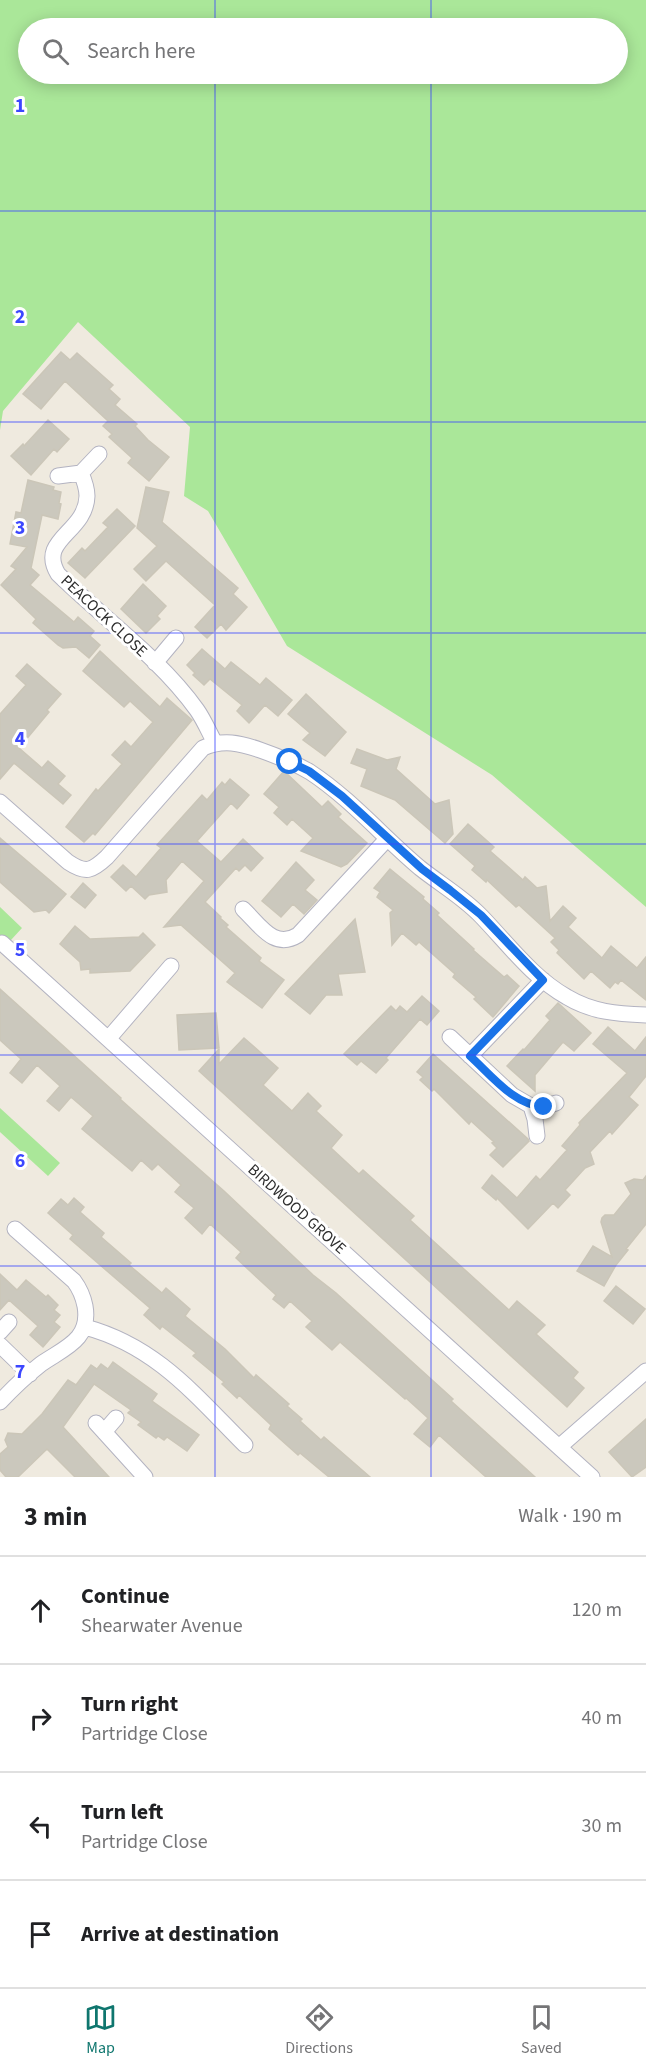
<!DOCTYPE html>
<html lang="en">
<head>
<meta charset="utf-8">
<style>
	:root { --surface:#fff; --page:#f2f2f2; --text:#202124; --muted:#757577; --line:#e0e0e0; --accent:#0f766e }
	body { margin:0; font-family:"Source Sans 3",sans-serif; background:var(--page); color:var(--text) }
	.stop { position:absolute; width:18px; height:18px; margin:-14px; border:4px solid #1a73e8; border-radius:50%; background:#fff }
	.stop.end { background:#1a73e8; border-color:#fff; box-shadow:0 2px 6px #0008 }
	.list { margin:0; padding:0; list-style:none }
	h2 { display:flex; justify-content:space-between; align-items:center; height:78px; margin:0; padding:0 24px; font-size:26px }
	h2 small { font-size:20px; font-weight:400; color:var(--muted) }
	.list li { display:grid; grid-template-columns:39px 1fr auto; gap:18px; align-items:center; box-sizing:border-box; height:108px; padding:0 24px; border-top:2px solid var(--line) }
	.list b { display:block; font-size:22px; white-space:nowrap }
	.list p { margin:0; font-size:20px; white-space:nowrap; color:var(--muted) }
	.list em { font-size:20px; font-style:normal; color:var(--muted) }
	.icon { flex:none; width:33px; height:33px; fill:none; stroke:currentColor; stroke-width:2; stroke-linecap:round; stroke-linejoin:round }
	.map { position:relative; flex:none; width:646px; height:1477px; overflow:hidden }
	.search { position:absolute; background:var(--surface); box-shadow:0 3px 15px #0003; left:18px; right:18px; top:18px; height:66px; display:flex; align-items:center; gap:15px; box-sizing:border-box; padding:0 21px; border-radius:33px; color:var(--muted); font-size:22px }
	.sheet { height:510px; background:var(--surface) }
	nav { display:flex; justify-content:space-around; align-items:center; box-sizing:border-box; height:84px; border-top:2px solid var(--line); background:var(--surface); font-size:16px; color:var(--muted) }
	nav a { display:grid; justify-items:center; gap:3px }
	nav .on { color:var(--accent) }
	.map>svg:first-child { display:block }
	.green { fill:#aae799; fill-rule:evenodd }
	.building { fill:#cbc8bd; stroke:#cbc6b8; stroke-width:1.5 }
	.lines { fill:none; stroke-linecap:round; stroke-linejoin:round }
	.street-casing { stroke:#b3b3c1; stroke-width:17 }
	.street { stroke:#fff; stroke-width:15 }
	.route { stroke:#1a73e8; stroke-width:8 }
	.grid { fill:none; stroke:#3c47ff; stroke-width:1.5; stroke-opacity:0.55 }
	.labels { text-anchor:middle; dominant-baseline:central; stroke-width:6; stroke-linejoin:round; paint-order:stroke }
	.street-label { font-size:16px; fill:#2d2d2d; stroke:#fff }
	.grid-label { font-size:20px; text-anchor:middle; font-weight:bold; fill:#3c47ff; stroke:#fff; stroke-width:6; stroke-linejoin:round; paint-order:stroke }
</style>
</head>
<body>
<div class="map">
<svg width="646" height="1477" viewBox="0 0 646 1477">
	<rect width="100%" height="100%" fill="#efeadf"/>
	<path class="green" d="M0,0H646V907L492,775L287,646L208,511L184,496L190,427L78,322L3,411L0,430ZM28,28H618V74H28Z
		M0,907L22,928L0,952Z
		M0,1108L60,1163L48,1176L0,1132Z"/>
	<path class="building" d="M61,352L70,360L77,353L113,385L109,389L120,399L115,405L137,424L135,426L148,440L169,457L149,481L128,463L132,458L109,437L112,434L103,426L108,421L65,381L41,409L23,394Z
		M48,420L69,439L57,452L54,449L31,475L11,456L23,444L24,446Z
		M28,480L54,487L53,490L61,492L59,503L61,504L58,519L42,515L31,568L39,575L30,585L74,622L78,617L94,631L90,636L100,645L89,658L76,647L63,648L58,645L33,623L36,619L1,585L16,569L11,566L27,547L10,544L16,512L21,513Z
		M146,487L169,492L162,522L238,588L233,594L247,607L226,630L221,624L207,638L195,627L215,605L166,561L146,581L134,569L157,546L137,528Z
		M117,509L135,526L85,578L68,563L82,548L85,551L108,527L103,523Z
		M143,584L166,606L157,616L160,619L146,633L121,609Z
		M202,649L225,669L231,662L260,685L266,678L292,700L278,716L265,705L249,723L237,711L242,705L210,679L204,685L193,675L195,673L187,665Z
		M100,651L160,707L167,698L192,720L95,835L93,833L84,842L66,827L96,789L98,791L122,764L112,755L125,741L131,747L153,722L130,701L124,707L83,671Z
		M27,664L61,694L47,710L49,712L19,748L42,768L48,761L65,776L58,784L71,795L63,804L14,763L0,779V714L26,685L16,676Z
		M306,694L346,732L325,756L303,740L310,733L288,714Z
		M357,749L387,760L400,757L396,769L435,804L449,800L453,834L445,843L395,800L361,786L367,769L351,763Z
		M284,771L322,807L328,801L341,814L338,817L367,843L347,864L341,867L301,851L313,838L292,819L287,825L274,813L279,807L264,794Z
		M230,779L249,795L237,809L231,803L197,841L221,862L243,839L263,858L251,871L245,865L239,871L236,868L205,902L221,917L220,918L228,925L226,927L261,958L259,961L284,980L262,1008L227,982L235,973L181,925L164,927L204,881L182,861L166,880L167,892L149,895L145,899L131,886L126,891L111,877L123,865L136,877L161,848L157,845L202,795L207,800L222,782L225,785Z
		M468,824L494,847L490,851L523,880L525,877L537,888L546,886L550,921L563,906L576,918L568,927L602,958L611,946L637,968L646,957V1000L621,980L618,984L615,982L610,988L591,971L584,979L557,953L559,950L551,942L555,938L519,905L516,907L487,880L486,882L472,870L475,866L450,844Z
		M0,838L66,894L49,913L46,910L34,912L0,882Z
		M296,862L314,880L305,890L317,900L304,914L293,904L281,917L262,901Z
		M390,869L424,897L423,899L439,913L437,915L474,949L473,950L504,977L507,975L519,986L493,1017L474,999L476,997L453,977L455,974L419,942L416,945L402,933L392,945L390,913L393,910L377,897L380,892L374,888Z
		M83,883L96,895L85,908L71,897Z
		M355,919L365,972L338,974L342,995H326L310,1014L285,994Z
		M75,926L90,939L139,937L143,933L155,945L130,971L90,973V969L81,970L80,962L60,944Z
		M0,989L121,1098L120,1099L157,1132L224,1191L313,1275L336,1293L453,1399L451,1401L535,1477H486L439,1435L430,1447L414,1434L428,1418L406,1398L405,1399L340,1342L332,1350L306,1327L312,1321L290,1301L284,1308L273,1299L276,1295L236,1258L241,1252L210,1224L202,1234L185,1218L194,1208L175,1192L181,1185L158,1164L152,1170L141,1160L132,1171L82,1129L93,1116L71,1097L59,1111L47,1101L60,1086L37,1065L22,1083L10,1073L21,1059L0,1040Z
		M422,996L439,1011L427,1025L420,1019L386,1058L388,1060L376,1073L361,1061L357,1065L344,1054L391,1006L396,1011L400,1006L407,1012Z
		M558,1003L591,1033L574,1051L563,1042L535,1075V1091L507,1066L523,1049L524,1050L550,1020L546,1016Z
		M216,1013L219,1048L179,1050L177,1015Z
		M608,1027L635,1051L646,1037V1076L629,1097L638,1105L612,1134L610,1131L590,1152L594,1164L585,1168L565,1190L570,1195L558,1208L553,1203L528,1229L497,1198L496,1200L482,1188L492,1175L517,1198L536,1176L540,1180L567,1150L562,1146L580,1125L579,1123L627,1073L593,1044Z
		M244,1038L278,1068L263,1085L292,1111L308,1093L321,1106L316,1111L342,1135L331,1148L359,1174L363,1170L414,1216L410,1220L509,1310L517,1301L545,1325L536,1334L578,1372L573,1378L584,1388L567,1407L199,1071L219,1049V1064Z
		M433,1054L528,1139L529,1141L503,1167L490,1155L497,1148L492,1143L494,1142L471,1121L469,1124L434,1089L432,1091L420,1080L423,1077L417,1072Z
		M646,1176V1224L626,1249L628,1250L616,1265L604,1286L577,1271L593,1246L612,1257L601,1222L602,1218L605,1215H614L631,1194L625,1183L634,1179L643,1180Z
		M74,1198L84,1207L80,1212L104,1233L101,1237L131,1263L129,1265L162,1293L166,1288L190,1309L185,1316L225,1349L254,1378L256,1375L289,1404L287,1406L302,1419L300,1421L321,1440L324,1437L370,1477H329L300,1453L298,1455L269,1429L271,1425L239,1395L237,1398L222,1384L224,1382L193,1356L196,1353L162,1326L160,1329L144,1315L150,1308L70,1239L73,1235L48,1213L61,1199L68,1205Z
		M0,1274L17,1290L26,1280L46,1297L48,1295L58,1305L54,1310L60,1315L54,1322L60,1327L43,1347L30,1335L38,1326L9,1300L0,1310Z
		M616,1286L645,1309L633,1324L604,1301Z
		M113,1362L157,1394L152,1401L199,1435L187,1451L167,1437L164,1440L158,1436L156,1438L138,1425L141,1422L128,1413L131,1410L94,1384L63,1427L109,1477H75L47,1449L18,1477H6L0,1470V1454L8,1447L5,1440L8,1433L22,1434L42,1414L68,1380L76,1385L91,1365L97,1369L101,1364L108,1369Z
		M646,1419V1467L632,1477L609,1452Z"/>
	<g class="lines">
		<g class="street-casing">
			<path id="street" d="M81,473C84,480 87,488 87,496C86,533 37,539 58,574C104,619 160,658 197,710C204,720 209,732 215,743
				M58,476L81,473L99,454
				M155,663L176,638
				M0,802L68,862C86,874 92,871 107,857L203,748C223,739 240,743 260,750C277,756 295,763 310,772C351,799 383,837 420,868C440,884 463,897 481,916C508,944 533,978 567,997C592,1012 617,1014 646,1015
				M243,909C260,925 274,950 298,935L387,839
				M2,943L592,1477
				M450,1037L512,1095L531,1106
				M109,1038L171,966
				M470,1056L543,980
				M537,1136L535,1119L531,1106L544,1107L556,1103
				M85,1327C156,1346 195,1395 245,1445
				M0,1332L9,1322
				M0,1345L30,1374
				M0,1402C12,1389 27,1375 41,1364C64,1348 91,1340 85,1306C83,1296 80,1289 74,1281L15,1229
				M96,1423L145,1477
				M104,1432L116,1418
				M559,1447L646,1371"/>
		</g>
		<use href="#street" class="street"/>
	</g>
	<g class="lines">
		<path class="route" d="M290,762L309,771L342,796L422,869L450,890L481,915L543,980L470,1056C492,1076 514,1105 544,1107"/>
	</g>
	<path class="grid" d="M215,0V28M431,0V28M215,74V1477M431,74V1477M0,211H646M0,422H646M0,633H646M0,844H646M0,1055H646M0,1266H646"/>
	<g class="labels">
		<g class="street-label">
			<text transform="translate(104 616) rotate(43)">PEACOCK CLOSE</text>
			<text transform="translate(297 1209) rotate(42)">BIRDWOOD GROVE</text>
		</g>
	</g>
	<g class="grid-label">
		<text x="20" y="112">1</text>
		<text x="20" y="323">2</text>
		<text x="20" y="534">3</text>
		<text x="20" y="745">4</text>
		<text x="20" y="956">5</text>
		<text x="20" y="1167">6</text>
		<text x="20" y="1378">7</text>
	</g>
</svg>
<div class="stop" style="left:290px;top:762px"></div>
<div class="stop end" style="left:544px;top:1107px"></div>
<div class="search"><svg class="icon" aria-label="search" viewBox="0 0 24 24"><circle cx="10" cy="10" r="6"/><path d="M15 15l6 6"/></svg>Search here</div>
</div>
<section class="sheet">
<h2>3 min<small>Walk · 190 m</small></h2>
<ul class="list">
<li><svg class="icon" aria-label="ahead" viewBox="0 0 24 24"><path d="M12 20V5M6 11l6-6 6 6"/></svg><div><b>Continue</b><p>Shearwater Avenue</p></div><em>120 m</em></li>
<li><svg class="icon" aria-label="right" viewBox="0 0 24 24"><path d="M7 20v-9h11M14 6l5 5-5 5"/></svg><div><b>Turn right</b><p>Partridge Close</p></div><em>40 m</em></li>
<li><svg class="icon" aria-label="left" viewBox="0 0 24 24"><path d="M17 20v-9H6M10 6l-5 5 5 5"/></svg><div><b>Turn left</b><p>Partridge Close</p></div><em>30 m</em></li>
<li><svg class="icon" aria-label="arrive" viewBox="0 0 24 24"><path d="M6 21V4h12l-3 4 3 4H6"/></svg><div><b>Arrive at destination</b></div></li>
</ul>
</section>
<nav>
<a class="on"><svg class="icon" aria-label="map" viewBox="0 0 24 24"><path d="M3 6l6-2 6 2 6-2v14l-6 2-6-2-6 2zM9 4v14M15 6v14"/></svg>Map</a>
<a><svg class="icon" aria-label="directions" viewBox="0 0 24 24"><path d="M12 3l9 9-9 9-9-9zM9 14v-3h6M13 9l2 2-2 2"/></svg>Directions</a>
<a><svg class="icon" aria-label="saved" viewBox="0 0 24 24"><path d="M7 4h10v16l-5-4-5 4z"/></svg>Saved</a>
</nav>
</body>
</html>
